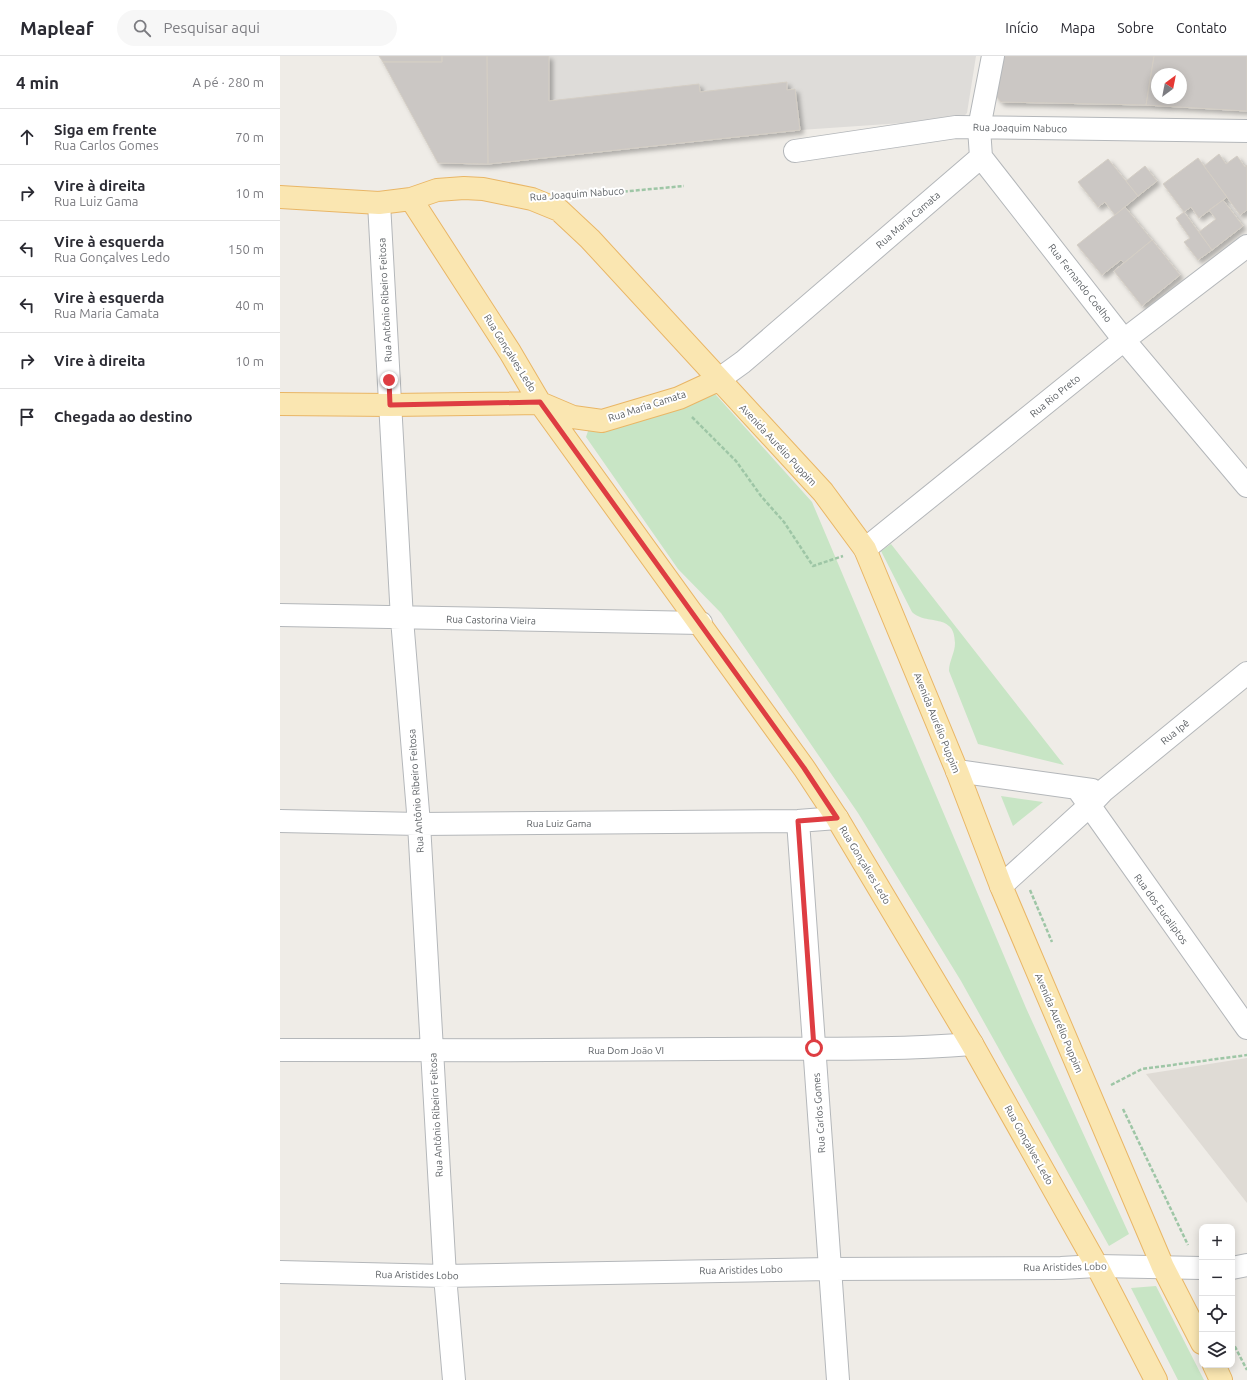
<!DOCTYPE html>
<html lang="pt">
<head>
<meta charset="utf-8">
<style>
	:root { --surface:#fff; --page:#f7f7f7; --text:#2b2b33; --muted:#7c7c81; --line:#e1e1e2 }
	body { margin:0; font-family:Ubuntu,sans-serif; background:var(--page); color:var(--text) }
	.controls { position:absolute; right:12px; bottom:12px; display:grid; overflow:hidden; border-radius:8px; box-shadow:0 2px 10px #0003 }
	.controls button { width:36px; height:36px; display:grid; place-items:center; padding:0; border:0; border-bottom:1px solid var(--line); background:var(--surface); color:var(--text); font:20px sans-serif }
	.compass { position:absolute; left:871px; top:12px; width:36px; height:36px; border-radius:50%; background:var(--surface); box-shadow:0 2px 10px #0003; rotate:32deg }
	.stop { position:absolute; width:12px; height:12px; margin:-9px; border:3px solid #de3d42; border-radius:50%; background:#fff }
	.stop.end { background:#de3d42; border-color:#fff; box-shadow:0 1px 4px #0008 }
	.list { margin:0; padding:0; list-style:none }
	h2 { display:flex; justify-content:space-between; align-items:center; height:52px; margin:0; padding:0 16px; font-size:17px }
	h2 small { font-size:13px; font-weight:400; color:var(--muted) }
	.list li { display:grid; grid-template-columns:26px 1fr auto; gap:12px; align-items:center; box-sizing:border-box; height:56px; padding:0 16px; border-top:1px solid var(--line) }
	.list b { display:block; font-size:15px; white-space:nowrap }
	.list p { margin:0; font-size:13px; white-space:nowrap; color:var(--muted) }
	.list em { font-size:13px; font-style:normal; color:var(--muted) }
	.icon { flex:none; width:22px; height:22px; fill:none; stroke:currentColor; stroke-width:2; stroke-linecap:round; stroke-linejoin:round }
	.map { position:relative; flex:none; width:967px; height:1324px; overflow:hidden }
	header { display:flex; align-items:center; gap:24px; box-sizing:border-box; height:56px; padding:0 20px; background:var(--surface); border-bottom:1px solid var(--line) }
	header strong { font-size:19px }
	nav { display:flex; gap:22px; margin-inline-start:auto; font-size:14px }
	.search { width:280px; height:36px; background:var(--page); display:flex; align-items:center; gap:10px; box-sizing:border-box; padding:0 14px; border-radius:22px; color:var(--muted); font-size:15px }
	main { display:flex }
	aside { flex:1; background:var(--surface) }
	.map>svg:first-child { display:block }
	.industrial { fill:#dedcd9 }
	.education { fill:#dfdbd5 }
	.grass { fill:#c8e5c5 }
	.building { fill:#cbc7c4; stroke:#d4cec5; fill-rule:evenodd; filter:url(#shadow) }
	.lines { fill:none; stroke-linecap:round; stroke-linejoin:round }
	.minor-casing { stroke:#b4b7ba; stroke-width:24 }
	.major-casing { stroke:#e9b666; stroke-width:24 }
	.path { stroke:#9ec6a6; stroke-width:2.5; stroke-dasharray:4 2; stroke-linecap:butt }
	.minor { stroke:#fff; stroke-width:22 }
	.major { stroke:#fae6b1; stroke-width:22 }
	.route { stroke:#de3d42; stroke-width:5 }
	.labels { text-anchor:middle; dominant-baseline:central; stroke-width:4; stroke-linejoin:round; paint-order:stroke }
	.street-label { font-size:10px; fill:#5e6266; stroke:#fff }
</style>
</head>
<body>
<header>
<strong>Mapleaf</strong>
<div class="search"><svg class="icon" aria-label="search" viewBox="0 0 24 24"><circle cx="10" cy="10" r="6"/><path d="M15 15l6 6"/></svg>Pesquisar aqui</div>
<nav><a>Início</a><a>Mapa</a><a>Sobre</a><a>Contato</a></nav>
</header>
<main>
<aside>
<h2>4 min<small>A pé · 280 m</small></h2>
<ul class="list">
<li><svg class="icon" aria-label="ahead" viewBox="0 0 24 24"><path d="M12 20V5M6 11l6-6 6 6"/></svg><div><b>Siga em frente</b><p>Rua Carlos Gomes</p></div><em>70 m</em></li>
<li><svg class="icon" aria-label="right" viewBox="0 0 24 24"><path d="M7 20v-9h11M14 6l5 5-5 5"/></svg><div><b>Vire à direita</b><p>Rua Luiz Gama</p></div><em>10 m</em></li>
<li><svg class="icon" aria-label="left" viewBox="0 0 24 24"><path d="M17 20v-9H6M10 6l-5 5 5 5"/></svg><div><b>Vire à esquerda</b><p>Rua Gonçalves Ledo</p></div><em>150 m</em></li>
<li><svg class="icon" aria-label="left" viewBox="0 0 24 24"><path d="M17 20v-9H6M10 6l-5 5 5 5"/></svg><div><b>Vire à esquerda</b><p>Rua Maria Camata</p></div><em>40 m</em></li>
<li><svg class="icon" aria-label="right" viewBox="0 0 24 24"><path d="M7 20v-9h11M14 6l5 5-5 5"/></svg><div><b>Vire à direita</b></div><em>10 m</em></li>
<li><svg class="icon" aria-label="arrive" viewBox="0 0 24 24"><path d="M6 21V4h12l-3 4 3 4H6"/></svg><div><b>Chegada ao destino</b></div></li>
</ul>
</aside>
<div class="map">
<svg width="967" height="1324" viewBox="0 0 967 1324">
	<defs>
		<filter id="shadow"><feDropShadow dx="3.5" dy="3.5" stdDeviation="2" flood-color="#0004"/></filter>
	</defs>
	<rect width="100%" height="100%" fill="#efece7"/>
	<path class="industrial" d="M207,0H696L687,57L681,63L520,74L208,108Z"/>
	<path class="education" d="M967,1002V1147L866,1018Z"/>
	<path class="grass" d="M428,330L532,446L746,952L849,1178L829,1190L681,925L578,757L441,557L398,513L306,381L311,366Z
		M611,488L784,709L698,688L669,615C669,605 675,597 675,587C675,556 646,570 632,556L601,495Z
		M721,740L763,746L733,770Z
		M876,1230L924,1324H898L851,1232Z"/>
	<path class="building" d="M99,0H162V6H103Z
		M162,0H207L208,108L158,107L103,6H162Z
		M207,0H269V45L419,28L420,36L507,26V34L515,33L520,74L208,108Z
		M723,0H874L866,49L721,46L715,39Z
		M874,0H967V55L866,49ZM877,18H901V42H877Z
		M939,98L946,108L957,100L965,111L967,109V154L960,159L924,110Z
		M918,102L947,141L919,162L911,151L904,156L883,128Z
		M828,103L858,140L835,159L825,146L818,151L798,126Z
		M865,110L877,125L858,140L846,125Z
		M943,144L963,170L932,194L919,176L936,163L929,154Z
		M845,151L872,184L844,207L841,204L822,219L797,189Z
		M904,156L932,194L918,204L904,186L910,182L896,162Z
		M872,184L900,219L862,250L834,215Z"/>
	<g class="lines">
		<g class="minor-casing">
			<path id="minor" d="M713,0L699,72L701,101L844,284L967,430
				M515,95L676,71L967,75
				M99,147L122,563L139,768L165,1220L174,1324
				M438,324L463,306L701,101
				M585,493L844,284L967,190
				M0,559L421,567
				M677,715L812,734
				M797,732L967,972
				M0,765L139,768L518,765L557,762
				M518,765L558,1324
				M721,830L808,751L823,735L967,617
				M0,994C144,995 287,994 431,993C518,992 606,995 692,988
				M952,1212L967,1209
				M0,1216L165,1220L549,1213L781,1212L817,1210L922,1212"/>
		</g>
		<g class="major-casing">
			<path id="major" d="M0,141L99,147L131,143L157,134L184,132L203,133L252,143L279,154L310,183L543,436L585,493L677,715L721,830L883,1211L922,1287
				M131,143L230,296L260,347L524,712L557,762L692,988L817,1210L876,1324
				M0,348L110,349L260,347L293,361L322,365L399,342L438,324
				M934,1309L941,1324"/>
		</g>
		<path class="path" d="M296,140L404,130
			M412,361L456,405L481,440L504,466L533,510L563,500
			M750,834L772,886
			M831,1029L862,1013L967,999
			M843,1053L908,1189
			M952,1285L967,1314"/>
		<use href="#minor" class="minor"/>
		<use href="#major" class="major"/>
	</g>
	<g class="lines">
		<path class="route" d="M109,324L110,349L260,346L524,712L557,762L518,765L534,992"/>
	</g>
	<g class="labels">
		<g class="street-label">
			<text transform="translate(740 72) rotate(1)">Rua Joaquim Nabuco</text>
			<text transform="translate(297 138) rotate(-4)">Rua Joaquim Nabuco</text>
			<text transform="translate(628 164) rotate(-41)">Rua Maria Camata</text>
			<text transform="translate(800 227) rotate(52)">Rua Fernando Coelho</text>
			<text transform="translate(105 244) rotate(-93)">Rua Antônio Ribeiro Feitosa</text>
			<text transform="translate(230 297) rotate(58)">Rua Gonçalves Ledo</text>
			<text transform="translate(775 340) rotate(-39)">Rua Rio Preto</text>
			<text transform="translate(367 350) rotate(-18)">Rua Maria Camata</text>
			<text transform="translate(498 389) rotate(47)">Avenida Aurélio Puppim</text>
			<text transform="translate(211 564) rotate(1)">Rua Castorina Vieira</text>
			<text transform="translate(657 667) rotate(68)">Avenida Aurélio Puppim</text>
			<text transform="translate(895 676) rotate(-39)">Rua Ipê</text>
			<text transform="translate(136 735) rotate(-94)">Rua Antônio Ribeiro Feitosa</text>
			<text x="279" y="767">Rua Luiz Gama</text>
			<text transform="translate(585 809) rotate(59)">Rua Gonçalves Ledo</text>
			<text transform="translate(881 853) rotate(54)">Rua dos Eucaliptos</text>
			<text transform="translate(779 967) rotate(67)">Avenida Aurélio Puppim</text>
			<text x="346" y="994">Rua Dom João VI</text>
			<text transform="translate(539 1057) rotate(-94)">Rua Carlos Gomes</text>
			<text transform="translate(156 1059) rotate(-93)">Rua Antônio Ribeiro Feitosa</text>
			<text transform="translate(749 1089) rotate(61)">Rua Gonçalves Ledo</text>
			<text transform="translate(785 1211) rotate(-1)">Rua Aristides Lobo</text>
			<text transform="translate(461 1214) rotate(-1)">Rua Aristides Lobo</text>
			<text transform="translate(137 1219) rotate(1)">Rua Aristides Lobo</text>
		</g>
	</g>
</svg>
<div class="controls">
<button>+</button>
<button>−</button>
<button><svg class="icon" aria-label="locate" viewBox="0 0 24 24"><circle cx="12" cy="12" r="6"/><path d="M12 2v4M12 18v4M2 12h4M18 12h4"/></svg></button>
<button><svg class="icon" aria-label="layers" viewBox="0 0 24 24"><path d="M12 4l9 5-9 5-9-5zM3 14l9 5 9-5"/></svg></button>
</div>
<svg class="compass" viewBox="-18 -18 36 36"><path d="M0-13l5 13h-10z" fill="#e53935"/><path d="M0 13l5-13h-10z" fill="#7c7c81"/></svg>
<div class="stop" style="left:534px;top:992px"></div>
<div class="stop end" style="left:109px;top:324px"></div>
</div>
</main>
</body>
</html>
